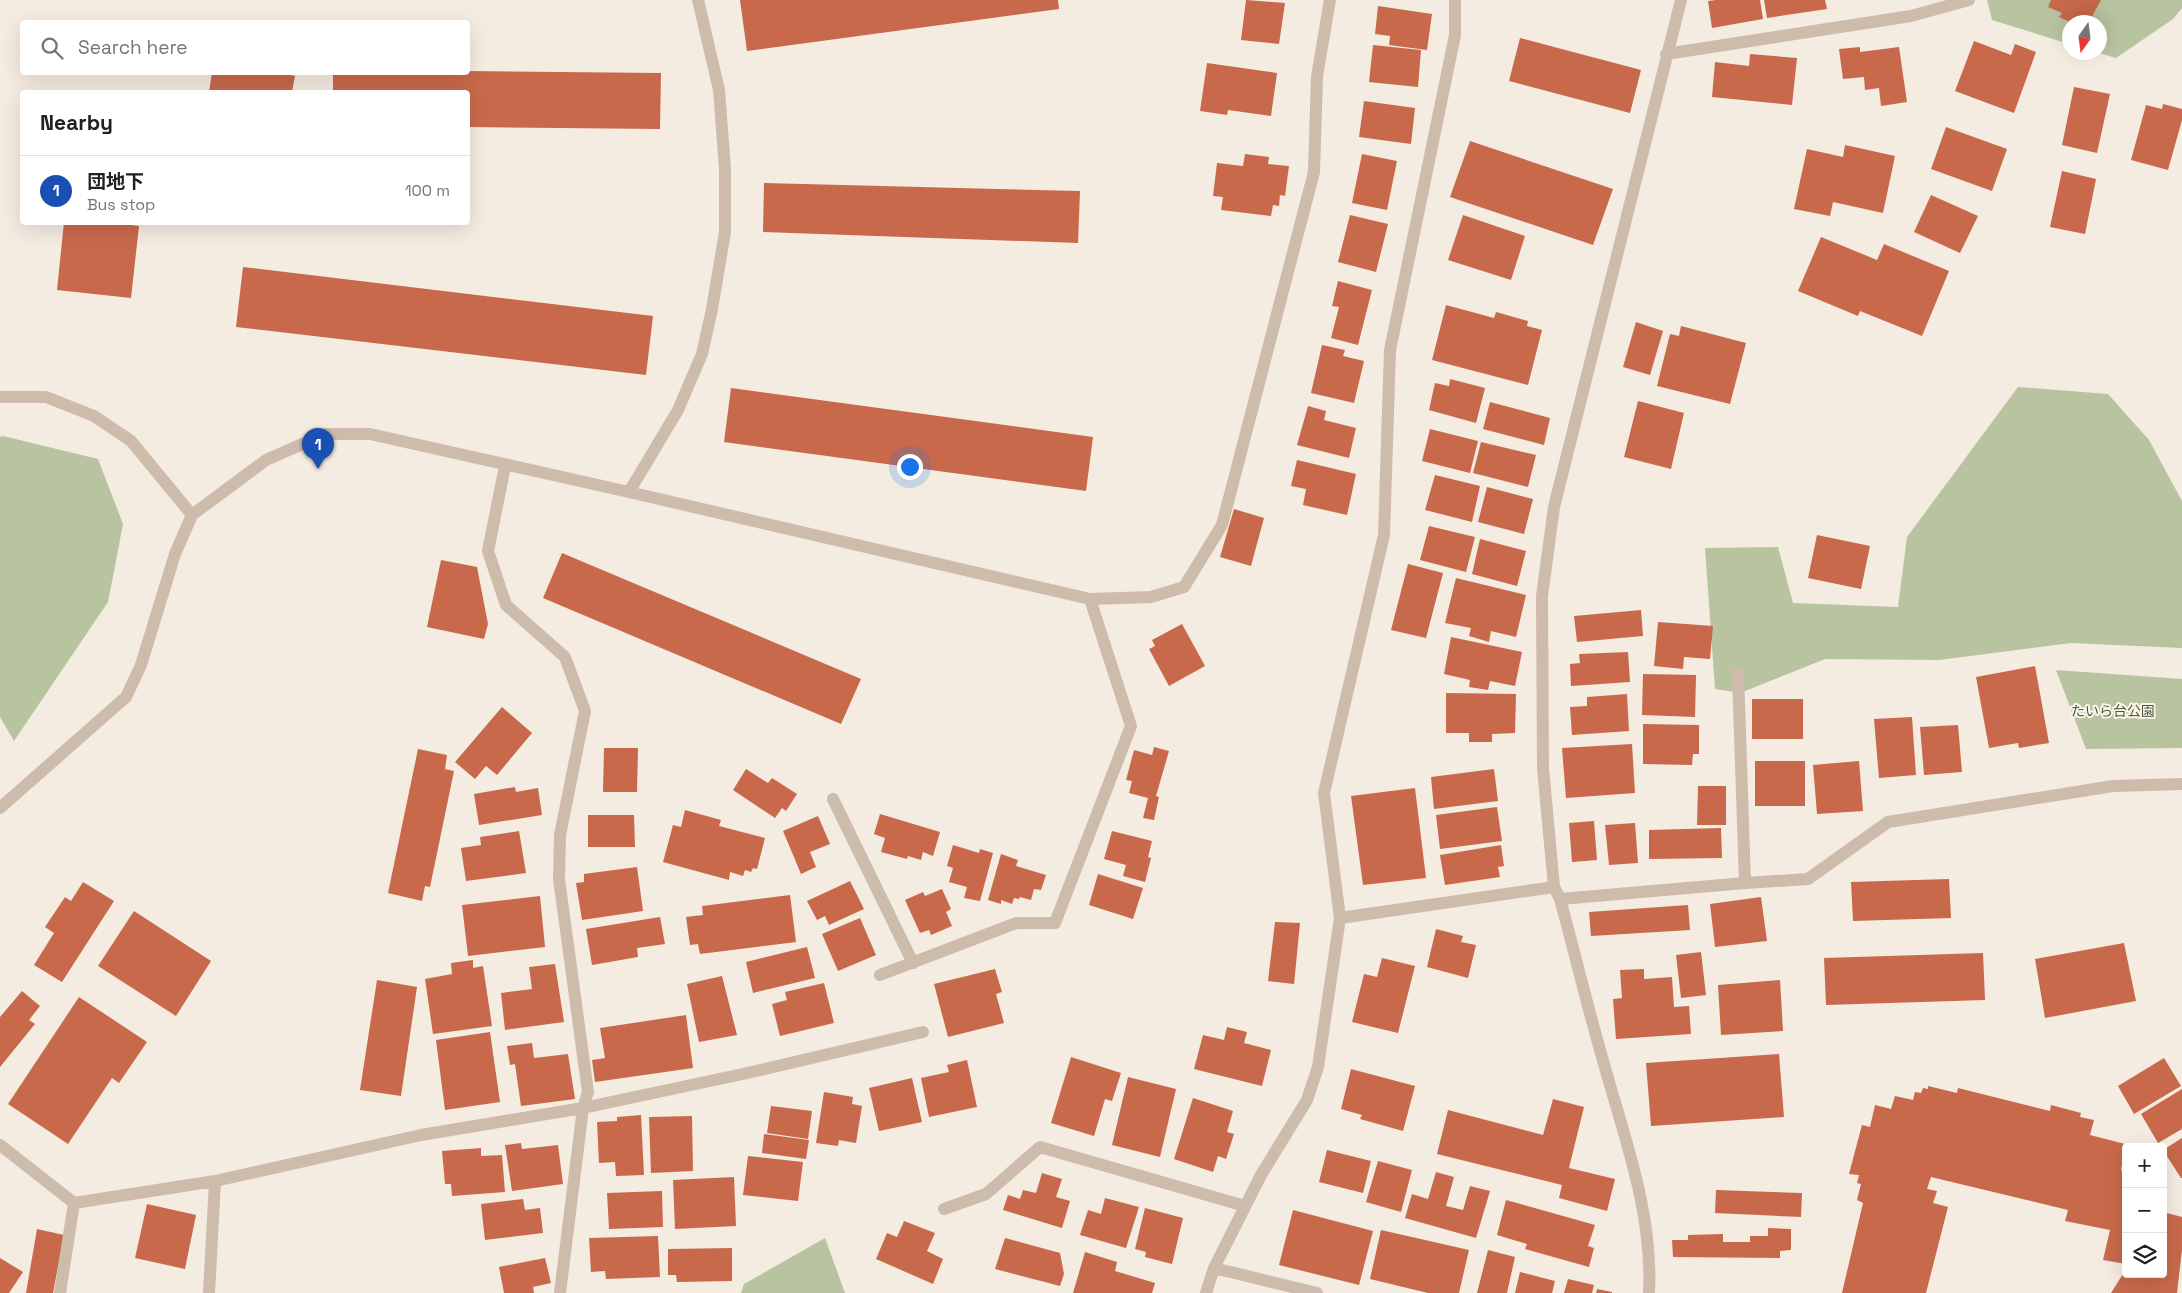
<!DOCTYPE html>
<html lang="en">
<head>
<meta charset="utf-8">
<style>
	:root { --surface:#fff; --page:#f6f6f6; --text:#202124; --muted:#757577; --line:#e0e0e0; --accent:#2563eb }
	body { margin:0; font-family:"Space Grotesk","Noto Sans JP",sans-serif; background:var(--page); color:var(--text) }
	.controls { position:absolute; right:15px; bottom:15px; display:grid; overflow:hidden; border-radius:5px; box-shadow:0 5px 20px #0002 }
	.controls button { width:45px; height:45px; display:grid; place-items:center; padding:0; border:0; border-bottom:1px solid var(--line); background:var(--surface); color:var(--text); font:25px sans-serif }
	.compass { position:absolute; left:2062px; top:15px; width:45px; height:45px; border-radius:50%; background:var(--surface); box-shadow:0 5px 20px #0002; rotate:194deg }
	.you { position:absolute; left:909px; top:466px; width:18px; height:18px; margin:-12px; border:4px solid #fff; border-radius:50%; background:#1a73e8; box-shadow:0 0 0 8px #1a73e833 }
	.badge { display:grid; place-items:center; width:32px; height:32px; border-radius:50%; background:var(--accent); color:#fff; font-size:16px; font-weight:700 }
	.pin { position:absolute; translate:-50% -41px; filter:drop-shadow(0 1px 2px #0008) }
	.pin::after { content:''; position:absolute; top:26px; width:18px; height:15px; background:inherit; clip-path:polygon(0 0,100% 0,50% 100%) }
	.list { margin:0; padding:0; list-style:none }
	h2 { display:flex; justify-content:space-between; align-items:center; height:65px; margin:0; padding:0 20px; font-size:21px }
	h2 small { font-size:16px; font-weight:400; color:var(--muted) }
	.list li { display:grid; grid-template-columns:32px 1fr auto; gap:15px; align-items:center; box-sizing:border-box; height:70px; padding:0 20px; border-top:1px solid var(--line) }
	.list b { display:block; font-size:19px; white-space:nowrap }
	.list p { margin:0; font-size:16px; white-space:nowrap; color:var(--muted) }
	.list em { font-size:16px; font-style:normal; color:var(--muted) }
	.icon { flex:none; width:28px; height:28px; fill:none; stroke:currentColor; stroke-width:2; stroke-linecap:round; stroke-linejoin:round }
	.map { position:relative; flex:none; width:2182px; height:1293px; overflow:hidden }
	.search { position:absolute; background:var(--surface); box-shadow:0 5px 20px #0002; left:20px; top:20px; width:450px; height:55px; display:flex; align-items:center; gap:12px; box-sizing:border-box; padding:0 18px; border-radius:5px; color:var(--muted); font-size:19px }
	.panel { position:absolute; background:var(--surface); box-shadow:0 5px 20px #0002; left:20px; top:90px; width:450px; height:135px; border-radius:5px }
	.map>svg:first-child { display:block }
	.green { fill:#b8c4a0 }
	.building { fill:#c8694b }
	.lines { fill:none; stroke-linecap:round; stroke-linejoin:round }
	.minor { stroke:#cdbbac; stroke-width:12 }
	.labels { text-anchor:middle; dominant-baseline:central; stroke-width:4; stroke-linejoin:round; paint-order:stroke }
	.park-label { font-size:14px; fill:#4a5a2e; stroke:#fbf5ee }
</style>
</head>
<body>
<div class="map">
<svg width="2182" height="1293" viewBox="0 0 2182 1293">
	<rect width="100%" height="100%" fill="#f4ebe1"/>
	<path class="green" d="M1987,0H2182V8L2173,19L2116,58L2099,53L2100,22H2070L2069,44L1992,20Z
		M2018,387L2108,394L2149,440L2182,501V648L2071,643L1939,660L1825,659L1740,693L1715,689L1705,548L1778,547L1793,603L1898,607L1907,537Z
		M3,436L98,459L123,524L108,602L14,741L0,717V437Z
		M2056,670L2182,679V748L2086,749Z
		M825,1238L845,1293H741L744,1284Z"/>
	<path class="building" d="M740,0H1058L1059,9L747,51Z
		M1246,0L1285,3L1279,44L1241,40Z
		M1716,0H1760L1763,19L1712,28L1708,1Z
		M1764,0H1825L1827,9L1767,18Z
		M2051,0H2101L2089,22H2070L2059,17L2062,13L2048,7Z
		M1378,6L1432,14L1427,50L1389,45L1390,36L1375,34Z
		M1520,38L1641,70L1630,113L1509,81Z
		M1974,41L2011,55L2015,44L2036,52L2014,113L1955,91Z
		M1373,45L1421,50L1418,87L1369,82Z
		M1860,47V52L1899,47L1907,102L1881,106L1879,88L1865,90L1864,77L1843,79L1839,49Z
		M1750,54L1797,58L1792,105L1712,97L1715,62L1749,66Z
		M1207,63L1277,73L1271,116L1228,110L1227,115L1200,111Z
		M468,71L661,73L660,129L468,127V92H333V72H468Z
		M212,72H277L295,76L292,92H209Z
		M2074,87L2110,94L2097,153L2062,145Z
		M1364,101L1415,108L1411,144L1359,137Z
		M2163,104L2182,109V120L2168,170L2131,160L2146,105L2162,109Z
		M1946,127L2007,149L1992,191L1931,169Z
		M1470,141L1613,189L1593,245L1450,197Z
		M1845,145L1895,156L1883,213L1833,202L1830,216L1794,209L1807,149L1843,157Z
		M1245,154L1269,157L1268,164L1289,166L1285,196L1280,195L1279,206L1273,205L1271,216L1221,210L1223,197L1213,196L1217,163L1243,166Z
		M1362,154L1397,161L1387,210L1352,203Z
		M2062,171L2096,179L2085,234L2050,227Z
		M764,183L1080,191L1078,243L763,232Z
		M1931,195L1978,216L1960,253L1914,232Z
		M1350,215L1388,224L1376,272L1338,262Z
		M1463,215L1525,236L1511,280L1448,260Z
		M64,222H108L139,226L131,298L57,290Z
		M1821,237L1877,260L1884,244L1949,271L1922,336L1860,311L1858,316L1798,291Z
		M243,267L653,316L646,375L236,327Z
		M1338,281L1372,290L1358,345L1331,338L1339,307L1332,306Z
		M1446,305L1494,318L1496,312L1528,321L1527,326L1542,330L1528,385L1432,360Z
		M1636,322L1663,331L1650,375L1623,367Z
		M1681,326L1746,343L1730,404L1657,386L1670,334L1679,336Z
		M1322,345L1345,350L1343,356L1364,361L1354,403L1311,393Z
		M1450,379L1485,388L1476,423L1429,410L1435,383L1449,386Z
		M731,388L1093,437L1086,491L724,442Z
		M1638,401L1684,413L1671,469L1624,457Z
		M1490,402L1550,418L1544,445L1483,429Z
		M1308,406L1326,411L1324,420L1356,428L1349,458L1297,445Z
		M1430,429L1478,441L1470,473L1422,461Z
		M1481,442L1536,455L1528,487L1473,473Z
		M1297,460L1356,474L1347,515L1303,505L1306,489L1291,486Z
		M1435,475L1480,486L1472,522L1425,510Z
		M1487,487L1533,499L1524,534L1478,522Z
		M1234,509L1264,518L1251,566L1220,557Z
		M1429,526L1475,537L1466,572L1420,560Z
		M1817,535L1870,546L1861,589L1808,578Z
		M1480,539L1526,551L1517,586L1472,574Z
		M562,553L861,679L841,724L543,598Z
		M441,560L477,567L488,624L484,639L427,627Z
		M1408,564L1443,573L1426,638L1391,630Z
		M1456,578L1526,595L1516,637L1491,631L1489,642L1469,636L1471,628L1445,623Z
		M1641,610L1643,636L1577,642L1574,616Z
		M1658,622L1713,626L1710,659L1684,657L1683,669L1654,666Z
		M1182,624L1205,666L1169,686L1149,649L1155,646L1152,640Z
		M1451,637L1522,652L1515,686L1490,681L1488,690L1469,687L1470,680L1444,674Z
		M1628,652L1630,682L1571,686L1570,664L1580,663L1579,654Z
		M2035,666L2049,743L2019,748L2018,743L1989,748L1976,677Z
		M1643,674L1696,675L1695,717L1642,715Z
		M1446,693L1516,694L1515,733L1492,734V742H1469V733H1446Z
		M1627,694L1629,731L1572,735L1570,707L1587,706V697Z
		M1752,699H1803V739H1752Z
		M502,707L532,733L497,775L486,766L475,779L455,762Z
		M1912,717L1916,775L1879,778L1874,719Z
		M1643,724L1699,725V754H1693L1692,765L1643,764Z
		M1958,725L1962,772L1924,775L1920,727Z
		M1632,744L1635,793L1566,798L1562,748Z
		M1154,747L1169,751L1156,796L1159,797L1154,820L1143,818L1148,798L1129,793L1132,781L1126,780L1134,750L1152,755Z
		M604,748H638L637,792H603Z
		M418,749L447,755L445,769L454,771L430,887L425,886L422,901L388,893Z
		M1755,761H1805V806H1755Z
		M1859,761L1863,811L1817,814L1813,765Z
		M746,769L768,783L772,778L797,794L786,811L782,808L775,818L733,790Z
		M1494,769L1498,801L1434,809L1431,777Z
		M1698,786H1726V825H1697Z
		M515,787L516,792L538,788L542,815L479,825L474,794Z
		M1415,788L1426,878L1363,885L1351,796Z
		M1497,807L1502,841L1440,849L1436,815Z
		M685,810L721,820L719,826L765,838L757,869L753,868L751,872L745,870L743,876L730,872L729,880L663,862L673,825L681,827Z
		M880,814L940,832L933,856L923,852L921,860L908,856L907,859L881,852L885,838L874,834Z
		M588,815H634L635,847H588Z
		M818,816L830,844L810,852L816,867L801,874L783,831Z
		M1594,821L1597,860L1572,862L1569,823Z
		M1635,823L1638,863L1609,865L1605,825Z
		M1721,828L1722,858L1649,859V830Z
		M519,831L526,873L466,881L461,848L481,845L480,837Z
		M1112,831L1152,841L1148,857L1151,858L1145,882L1123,876L1126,865L1104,859Z
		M953,845L979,853L980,849L993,853L980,901L964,898L967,887L949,882L953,868L947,866Z
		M1501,845L1504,866L1498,867L1500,877L1445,885L1440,855Z
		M1001,854L1018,860L1016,866L1046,875L1041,890L1034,889L1031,900L1020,897L1019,899L1014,898L1012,904L1001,900V904L988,900Z
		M637,867L643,911L582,920L576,883L584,882V874Z
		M1098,874L1143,888L1133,919L1089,905Z
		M1949,879L1951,918L1853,921L1851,882Z
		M850,881L864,909L829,925L825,916L817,920L807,901Z
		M83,882L114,901L62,982L34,965L54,933L45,927L65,897L71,901Z
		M942,889L951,909L946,912L952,926L931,935L929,930L920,933L905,900L923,892L925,896Z
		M790,895L796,942L700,954L698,944L690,945L686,917L703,915L702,906Z
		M540,896L545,947L468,956L462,905Z
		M1761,897L1767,941L1715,947L1710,904Z
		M1688,905L1690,930L1591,936L1589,912Z
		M134,911L211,961L176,1016L98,966Z
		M660,917L665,944L637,948L638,957L592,965L586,929Z
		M860,918L876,955L838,971L822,934Z
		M1275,922L1300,923L1294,984L1268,981Z
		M1436,929L1463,936L1461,942L1476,945L1468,978L1427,967Z
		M2124,943L2136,1001L2045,1018L2035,959Z
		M807,947L815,978L753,993L746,962Z
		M1701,952L1706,995L1681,998L1676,955Z
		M1983,953L1985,1000L1826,1005L1824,958Z
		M1382,958L1415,966L1398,1033L1352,1022L1364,974L1377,977Z
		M473,960V968L483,966L492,1026L433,1034L425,979L452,974L451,963Z
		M555,964L564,1022L505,1030L501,993L532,989L529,967Z
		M995,969L1002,992L996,994L1004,1023L948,1037L934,984Z
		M1644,969V979L1672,977L1674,1007L1689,1006L1691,1034L1616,1039L1613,999L1622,998L1620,970Z
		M722,976L737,1035L699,1042L687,984Z
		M377,980L417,987L401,1096L360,1090Z
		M1780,980L1783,1031L1721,1035L1718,985Z
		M824,983L834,1023L780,1036L772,1004L787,1000L785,992Z
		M22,991L40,1006L29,1020L35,1024L0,1067V1017Z
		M79,997L147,1042L119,1083L112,1078L68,1144L8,1104Z
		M686,1015L693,1068L595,1082L592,1060L605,1058L600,1028Z
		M1227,1027L1247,1032L1244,1043L1271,1050L1262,1086L1194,1069L1203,1035L1224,1040Z
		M490,1032L500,1102L445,1110L436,1040Z
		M532,1043L534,1058L568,1054L575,1099L521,1106L515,1064L510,1065L507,1046Z
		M1779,1054L1784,1117L1651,1126L1646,1063Z
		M1071,1057L1121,1073L1112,1101L1105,1099L1094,1136L1051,1123Z
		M2164,1058L2181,1086L2134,1114L2118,1086Z
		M967,1060L977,1107L929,1117L921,1078L949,1072L947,1065Z
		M1351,1069L1415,1086L1403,1131L1360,1119L1362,1115L1341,1109Z
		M1128,1077L1176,1089L1160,1157L1112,1145Z
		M912,1078L922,1122L879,1131L869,1088Z
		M1928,1086L1957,1093L1958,1088L2050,1111L2051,1105L2081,1113L2080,1117L2094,1120L2090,1135L2129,1145L2126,1147L2121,1170L2126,1171V1264L2103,1260L2110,1230L2065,1221L2068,1210L1931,1177L1927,1189L1937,1191L1933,1203L1948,1207L1926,1293H1842L1863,1203L1857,1200L1861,1184L1857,1183L1859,1175L1849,1174L1862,1125L1870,1127L1875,1105L1891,1109L1895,1096L1913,1100L1915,1092L1921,1093L1923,1088L1928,1089Z
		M2182,1089V1129L2158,1143L2141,1114Z
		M824,1092L853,1097L852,1104L862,1106L856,1143L839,1140L838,1146L816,1143Z
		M1193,1098L1233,1111L1227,1132L1234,1134L1226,1159L1218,1156L1213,1172L1174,1159Z
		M1553,1099L1584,1107L1569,1168L1615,1179L1607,1211L1559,1198L1562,1185L1437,1154L1448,1110L1543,1135Z
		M771,1106L812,1111L808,1139L767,1133Z
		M641,1115L644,1175L616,1176L615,1162L599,1163L597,1122L617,1121V1117Z
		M692,1116L693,1171L651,1173L649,1117Z
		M764,1134L809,1140L806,1159L762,1153Z
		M2182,1138V1178H2181L2163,1150Z
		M521,1143L522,1149L558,1145L563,1184L512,1191L505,1145Z
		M481,1148V1156L502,1155L505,1192L452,1196L451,1184H445L442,1151Z
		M1327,1150L1371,1161L1363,1193L1319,1182Z
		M748,1156L803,1162L798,1201L743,1195Z
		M1378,1161L1412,1170L1401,1212L1366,1202Z
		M1436,1172L1454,1177L1446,1206L1463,1210L1470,1186L1490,1191L1476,1238L1405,1218L1412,1194L1428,1199Z
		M1042,1173L1062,1179L1056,1197L1070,1201L1062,1228L1003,1210L1008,1195L1020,1199L1023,1190L1036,1193Z
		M734,1177L736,1226L675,1229L673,1180Z
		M1716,1190L1802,1193L1801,1217L1715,1213Z
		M662,1191L663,1227L609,1229L607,1193Z
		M1105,1198L1139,1207L1126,1248L1080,1235L1088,1210L1101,1214Z
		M523,1199L525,1210L540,1208L543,1233L485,1240L481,1204Z
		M1506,1200L1595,1225L1588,1246L1594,1248L1589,1267L1525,1249L1527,1244L1497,1235Z
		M147,1204L196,1215L185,1269L135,1258Z
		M1145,1208L1183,1218L1172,1264L1145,1257L1146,1252L1135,1249Z
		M1293,1210L1373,1231L1359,1285L1279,1265Z
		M2163,1212L2182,1217V1250L2177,1293H2111L2126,1269V1274H2163Z
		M904,1221L935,1233L927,1251L943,1259L933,1284L876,1259L887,1233L897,1237Z
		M1768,1228L1791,1229V1250L1780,1251V1258L1673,1257L1672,1240H1688V1235L1723,1234V1242H1750V1236H1768Z
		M37,1229L64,1235L53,1293H26Z
		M1381,1230L1469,1250L1459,1293H1428L1370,1279Z
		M658,1236L660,1277L606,1279L605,1271L591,1272L589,1238Z
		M1005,1238L1060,1253L1064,1274L1060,1286L995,1269Z
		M732,1248V1281L677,1282L676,1275H668V1249Z
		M1488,1250L1515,1257L1507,1293H1477Z
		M1085,1252L1117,1262L1115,1271L1155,1283L1152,1293H1073Z
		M0,1258L23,1272L9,1293H0Z
		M545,1258L551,1283L533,1287L534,1293H504L499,1267Z
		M1520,1272L1555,1281L1552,1293H1515Z
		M1568,1279L1594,1285L1592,1293H1564Z
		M1597,1289L1612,1292V1293H1596Z"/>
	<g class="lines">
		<path class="minor" d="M1666,54L1911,16L1969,0
			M0,397H46L94,416L131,441L192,515
			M505,466L488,551L506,605L565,657L585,711L560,835L559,879L588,1092L583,1108L560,1293
			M629,492L1090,599L1151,597L1184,587L1222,525L1314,172L1317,76L1330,0
			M1738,673L1745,883
			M833,799L913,963
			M0,808L126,697L141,665L175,554L192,515L266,460L325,434H370L629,492L678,410L702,354L712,309L725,232V169L719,90L698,0
			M1560,899L1745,883L1808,879L1888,822L2113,786L2182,784
			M1340,918L1554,887
			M880,975L1016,923H1055L1131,726L1090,599
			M0,1145L74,1203L60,1293
			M74,1203L215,1181L421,1135L583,1108L752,1072L923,1032
			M944,1209L986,1194L1040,1147L1245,1206
			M1214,1268L1317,1293
			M209,1293L215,1181
			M1206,1293L1214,1268L1261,1175L1307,1100L1318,1067L1340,918L1324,793L1384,535L1390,350L1455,35V0
			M1649,1293C1653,1213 1625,1140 1604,1064C1588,1009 1575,954 1560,899L1554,887L1543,768L1542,596L1554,507L1681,0"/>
	</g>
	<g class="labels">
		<g class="park-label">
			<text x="2113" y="711">たいら台公園</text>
		</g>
	</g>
</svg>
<div class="controls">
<button>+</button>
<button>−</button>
<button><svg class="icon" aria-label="layers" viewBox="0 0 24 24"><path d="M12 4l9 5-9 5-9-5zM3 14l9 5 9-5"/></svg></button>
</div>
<svg class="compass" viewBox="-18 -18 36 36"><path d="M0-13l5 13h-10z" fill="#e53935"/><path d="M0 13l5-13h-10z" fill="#757577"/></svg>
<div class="you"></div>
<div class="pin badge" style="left:318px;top:469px;background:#1a4fb4">1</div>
<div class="search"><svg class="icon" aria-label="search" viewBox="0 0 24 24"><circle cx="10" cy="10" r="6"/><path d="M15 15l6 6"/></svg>Search here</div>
<section class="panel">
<h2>Nearby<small></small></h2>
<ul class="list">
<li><span class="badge" style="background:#1a4fb4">1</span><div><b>団地下</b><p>Bus stop</p></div><em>100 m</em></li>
</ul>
</section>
</div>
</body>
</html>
